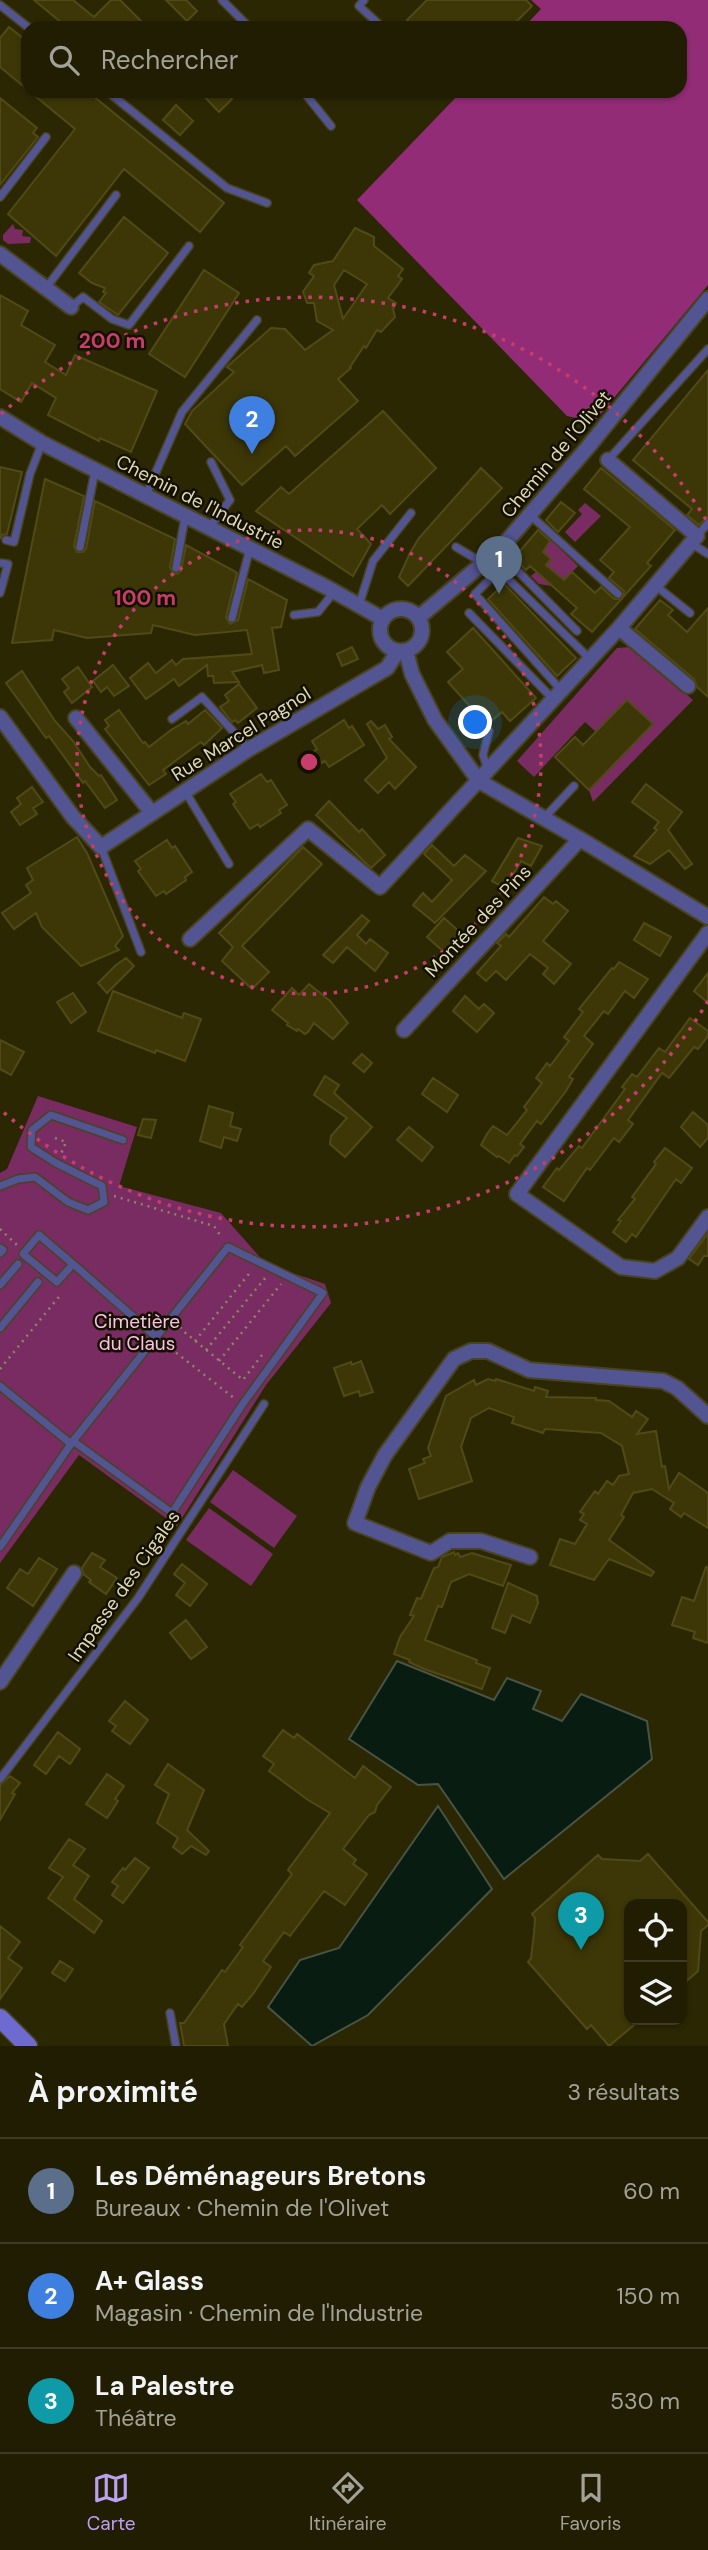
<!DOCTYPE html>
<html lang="fr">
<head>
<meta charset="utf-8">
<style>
	:root { --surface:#211d02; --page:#2d2a11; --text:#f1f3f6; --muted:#a2a299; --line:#3e3b24; --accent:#bca0f2 }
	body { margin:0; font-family:"DM Sans",sans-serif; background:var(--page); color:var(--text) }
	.controls { position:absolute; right:21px; bottom:21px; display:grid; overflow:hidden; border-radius:14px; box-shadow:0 2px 5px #0004 }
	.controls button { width:63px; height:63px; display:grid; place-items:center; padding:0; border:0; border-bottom:2px solid var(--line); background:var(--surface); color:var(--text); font:35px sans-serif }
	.you { position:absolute; left:476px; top:723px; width:24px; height:24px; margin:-18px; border:5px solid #fff; border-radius:50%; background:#1a73e8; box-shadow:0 0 0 10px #1a73e833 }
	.badge { display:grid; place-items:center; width:46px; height:46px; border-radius:50%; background:var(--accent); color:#fff; font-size:23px; font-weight:700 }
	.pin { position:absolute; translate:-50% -58px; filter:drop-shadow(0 2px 4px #0008) }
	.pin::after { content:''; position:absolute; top:37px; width:24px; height:21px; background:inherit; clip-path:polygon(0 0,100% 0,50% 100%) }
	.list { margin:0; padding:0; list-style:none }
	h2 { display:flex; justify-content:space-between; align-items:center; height:91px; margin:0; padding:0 28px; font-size:30px }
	h2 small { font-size:23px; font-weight:400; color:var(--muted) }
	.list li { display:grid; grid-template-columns:46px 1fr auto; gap:21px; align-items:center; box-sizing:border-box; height:105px; padding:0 28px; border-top:2px solid var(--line) }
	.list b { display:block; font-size:26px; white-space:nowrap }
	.list p { margin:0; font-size:23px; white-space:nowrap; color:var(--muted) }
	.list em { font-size:23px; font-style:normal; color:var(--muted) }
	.icon { flex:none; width:38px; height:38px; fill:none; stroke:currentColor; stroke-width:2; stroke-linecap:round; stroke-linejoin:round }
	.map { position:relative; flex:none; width:708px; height:2046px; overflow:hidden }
	.search { position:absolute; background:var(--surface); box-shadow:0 2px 5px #0004; left:21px; right:21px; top:21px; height:77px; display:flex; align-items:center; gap:18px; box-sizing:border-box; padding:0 24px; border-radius:21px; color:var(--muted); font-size:26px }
	.sheet { height:406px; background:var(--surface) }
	nav { display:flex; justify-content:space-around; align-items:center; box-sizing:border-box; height:98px; border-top:2px solid var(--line); background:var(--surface); font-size:19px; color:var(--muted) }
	nav a { display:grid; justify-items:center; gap:4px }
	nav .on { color:var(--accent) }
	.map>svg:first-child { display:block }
	.green { fill:#792c62 }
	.forest { fill:#932c76 }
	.water { fill:#081c12; stroke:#485444; stroke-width:2 }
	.building { fill:#3d3707; stroke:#514a17; stroke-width:2; fill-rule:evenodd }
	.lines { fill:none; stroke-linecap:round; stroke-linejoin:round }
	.service-casing { stroke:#484320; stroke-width:10 }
	.minor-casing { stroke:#484320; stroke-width:18 }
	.secondary-casing { stroke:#484320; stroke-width:21 }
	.path { stroke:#8c8765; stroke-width:2.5; stroke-dasharray:2 5; stroke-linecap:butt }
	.service { stroke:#535492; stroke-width:7 }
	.minor { stroke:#535492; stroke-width:14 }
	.secondary { stroke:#6d6bcf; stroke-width:18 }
	.ring { fill:none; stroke:#c73e6d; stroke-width:3.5; stroke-dasharray:3.5 7 }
	.labels { text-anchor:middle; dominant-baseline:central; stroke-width:5; stroke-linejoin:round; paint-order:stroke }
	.street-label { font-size:19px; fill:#dcd8b7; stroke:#141000 }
	.park-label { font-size:19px; fill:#f9c2e4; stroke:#141000 }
	.centre { fill:#c73e6d; stroke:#141000; stroke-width:3.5 }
	.ring-label { font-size:21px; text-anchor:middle; font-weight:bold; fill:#c73e6d; stroke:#141000; stroke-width:5; stroke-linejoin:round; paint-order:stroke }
</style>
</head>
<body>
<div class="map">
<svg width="708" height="2046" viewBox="0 0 708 2046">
	<rect width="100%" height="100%" fill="#2c2703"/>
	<path class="green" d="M13,224L15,229L23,230L22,236L31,237L30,243L8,244L3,240V235Z
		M585,503L601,516L575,542L565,532L582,514L578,510Z
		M550,539L578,566L564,580L560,577L552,586L539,584L531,576L536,572L538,573L551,560L543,552L548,545L545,543Z
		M631,647L693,700L593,802L589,790L653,724L627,700L596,732L585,722L534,777L517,761L617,648Z
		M38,1096L137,1127L119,1186L221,1213L266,1264L325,1284L331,1303L266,1385L177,1526L79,1455L0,1563V1173L7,1169Z
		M233,1470L297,1516L274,1548L210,1502Z
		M209,1508L273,1554L251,1586L186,1540Z"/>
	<path class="forest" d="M531,0H708V285L594,422L567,416L357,200L462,91H680V28H523L541,9Z"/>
	<path class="water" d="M397,1661L494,1700L507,1678L541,1691L533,1709L562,1721L581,1694L647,1721L652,1759L504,1879L438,1784L418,1785L349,1739Z
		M438,1806L492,1889L368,2015L312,2046L268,2007L300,1960L339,1948Z"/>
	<path class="building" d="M34,0H73L94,17L111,0H120L148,28H68Z
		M166,0H186L197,11L187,21Z
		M427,0H526L532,6L510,28H415L407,20Z
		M9,27L28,42V90L0,67V38Z
		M29,91H87L224,203L200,232L124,169L56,256L8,214L75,129Z
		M199,91H224L232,99L219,112Z
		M0,98L37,128L33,133L38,137L0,185Z
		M176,105L193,121L180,135L163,120Z
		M124,217L168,253L118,315L99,302L106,293L103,292L105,288L92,283L79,273Z
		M355,228L374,237V246L403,269L398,276L402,279L388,298L396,303L393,309L395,317L381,332L377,330L366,348L364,346L350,367L351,368L338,379L358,401L295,456L286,446L242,485L185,424L192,411L234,372L227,367L229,365L271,328L285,329L305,350L333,330L317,321L314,303H307L303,292L314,276L309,273L314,265L333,261ZM344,270L367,284L343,319L334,285Z
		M204,270L239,293L185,377L149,354Z
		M0,295L28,311L21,325L55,345L45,362L66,375L75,355L157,391L131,452L100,438L99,441L48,415L56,398L32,383L21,402L0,389Z
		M708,370V517L699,525L687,515L692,509L633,460Z
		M383,411L436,468L390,514L382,505L357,529L371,544L353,576L256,511L281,487L289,494Z
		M0,467L22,472L7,534L2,535L0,539Z
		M481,468L502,488L408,586L399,577L410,553L419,538Z
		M601,468L675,530L647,563L651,566L592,632L571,614L577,608L530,566L526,570L514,558L538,530L550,541L543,552L551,559L546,565L564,580L572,572L595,593L601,587L614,599H622L624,591L609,578L614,572L600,560L630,527L584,489Z
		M45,479L84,496L74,546L77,552H83L86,549L95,501L175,539L170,567L173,573L177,574L181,571L186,545L236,572L237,573L226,617L230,624L238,620L248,579L287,600L281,627L272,628L279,670L264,673L262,665L232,672L239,682L214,683L213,676H208L207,665L179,686L174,679L146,699L130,678L148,663L156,673L172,660L176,665L183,659L252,654L247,630L195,635L153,625L151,633L87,638L54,630L52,640L12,643Z
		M561,502L575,513L558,532L546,520Z
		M504,584L576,658L557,676L488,599Z
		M660,600L673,610L668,615L687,632L708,608V697L697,687L694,679L635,629Z
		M473,628L536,698L510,721L502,712L487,725L448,682L463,669L447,652Z
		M352,647L358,659L342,666L337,654Z
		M113,665L129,686L114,696L107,687L101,692L93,681Z
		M78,667L92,687L72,703L64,692L69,688L62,679Z
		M22,671L55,721L73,741L90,767L99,776L101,775L117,800L105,808L85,781L83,783L49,736L46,738L6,683Z
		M239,684L257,708L238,723L235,720L232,722L220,707L229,701L225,695Z
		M627,700L653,724L589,790L555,757L575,737L583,745Z
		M119,710L143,743L145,742L149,747L171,730L186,721L188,724L205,710L222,728L204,745L201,742L163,770L166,774L149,785L105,729L109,726L105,720Z
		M344,720L349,728L352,726L364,745L329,767L325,761L322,763L314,751L317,749L312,741Z
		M371,721L378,729L385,725L392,737L389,739L416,767L395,789L389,782L378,793L365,780L387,758L367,724Z
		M261,774L267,782L271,780L287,805L279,810L281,813L260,827L258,824L250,829L233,804L236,802L230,794Z
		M646,784L682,812L668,830L692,864L685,869L669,850L650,864L634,856L657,830L654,828L659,822L632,802Z
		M32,787L43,802L33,808L37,814L20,825L11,812L21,804L17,798Z
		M329,801L359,832L362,829L385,855L371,868L316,815Z
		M77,837L87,853L123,936L115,946L119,950L81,966L42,927L36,913L14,929L2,913L31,893L26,885L33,880L27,868Z
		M518,838L542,846L531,866L521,861L505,888L492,881Z
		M167,840L172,848L175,846L192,872L185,877L186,880L166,894L164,891L156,896L138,871L141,869L135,861Z
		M432,845L454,866L465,855L486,871L435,923L413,905L423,893L432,902L452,880L424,854Z
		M303,847L322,864L242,946L269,972L252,989L222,961L233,947L219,933Z
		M544,897L553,904L556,901L568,911L543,941L571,964L554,984L543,974L548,968L530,954L506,980L496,971L486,981L477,973L501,946L497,943L506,934L509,937Z
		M362,915L369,921L357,935L366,944L370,939L388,953L375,971L347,947L333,963L323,955Z
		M444,918L461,933L444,952L427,937Z
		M644,923L671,937L660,956L634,940Z
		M126,958L134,966L107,993L98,983L116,965Z
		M619,962L648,979L634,998L625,991L608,1014L604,1011L584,1036L593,1044L569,1077L573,1079L566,1091L541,1124L537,1121L520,1144L524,1147L517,1156L515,1155L509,1163L499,1156L497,1157L481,1145L487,1134L493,1126L507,1135L527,1110L524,1107L542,1083L536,1078L547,1063L550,1066L569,1041L564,1037L583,1012L579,1009L612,968L614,969Z
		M708,973V1003L694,991Z
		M309,984L330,1001L348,1023L333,1039L314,1023L308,1032L305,1034L298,1029L297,1031L287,1025L288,1023L272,1010L292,988L299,995Z
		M113,991L182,1018L184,1013L201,1019L185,1061L156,1050L155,1053L98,1031Z
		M73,993L86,1012L71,1023L57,1002Z
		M465,996L479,1009L484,1004L494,1013L477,1032L453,1011Z
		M690,1018L708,1031V1036L698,1049L694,1047L669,1078L662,1073L628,1120L633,1124L619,1142L614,1138L590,1170L587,1168L564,1201L543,1187L557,1168L559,1170L579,1146L582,1148L625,1089L622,1087L632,1074L637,1077L659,1048L665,1052Z
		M0,1040L24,1052L11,1075L0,1069Z
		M362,1054L372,1063L364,1072L353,1063Z
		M325,1076L339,1085L334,1093L372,1127L345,1157L330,1144L331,1136L347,1118L314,1095Z
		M433,1078L458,1095L447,1112L422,1094Z
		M209,1106L233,1113L230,1126L241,1129L237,1141L224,1137L221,1148L200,1141Z
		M693,1112L708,1125V1138L700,1147L681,1127Z
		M143,1119L156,1120L151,1138L138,1135Z
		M409,1127L433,1147L422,1161L397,1140Z
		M665,1148L692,1168L681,1183L676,1179L636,1237L632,1234L626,1242L613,1232L621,1221L618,1220L635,1199L632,1197L656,1164L654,1162Z
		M708,1233V1256H704L698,1265L689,1259Z
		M361,1361L373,1392L360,1396L359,1391L344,1396L334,1368L351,1362L352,1365Z
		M488,1379L495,1381L496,1379L534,1391L535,1387L548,1391L546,1397L596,1398V1400L609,1401L632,1417L636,1411L648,1419L637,1434L656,1431L662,1467L665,1466L669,1489L679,1473L708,1493V1528L684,1513L681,1517L670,1509L674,1503L652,1489L633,1493L621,1515L624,1517L609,1540L654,1572L651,1576L609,1559L594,1580L550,1565L560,1539L575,1544L587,1524L580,1520L584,1514L580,1512L595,1491L598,1494L607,1481L613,1485L619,1476L629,1474L622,1446L601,1433L545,1429L543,1433L512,1423L514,1417L489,1408L471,1418L461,1447L472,1481L419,1499L409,1469L425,1463L423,1459L431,1456L428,1448L446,1396L474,1380L476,1385Z
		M454,1552L455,1555L458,1553L460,1557L472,1553L511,1565L503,1586L469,1574L451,1582L442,1607L438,1606L425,1640L477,1660L476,1663L490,1668L482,1689L424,1669L409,1662L410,1660L394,1654L400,1637L414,1616L410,1615L417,1598L421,1599L434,1568L438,1567L442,1557Z
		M92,1553L105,1560L100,1567L117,1578L106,1594L89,1582L91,1580L83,1574L82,1568Z
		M39,1558L57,1569L33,1606L7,1588L20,1569L28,1574Z
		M182,1564L207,1584L190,1606L176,1595L185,1583L174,1574Z
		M706,1567L708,1568V1643L693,1638L695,1632L672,1625L682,1597L694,1601Z
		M508,1583L537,1596L538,1603L530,1623L512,1615L505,1633L492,1628Z
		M186,1620L207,1647L191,1659L170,1633Z
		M125,1701L148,1720L130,1744L112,1731L116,1726L109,1721Z
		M283,1730L294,1738L297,1734L355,1778L363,1766L391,1787L377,1805L375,1812L369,1815L343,1849L356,1860L353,1864L367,1874L345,1905L324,1891L290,1936L284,1932L263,1961L271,1967L253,1994L242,2007L238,2004L224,2024L228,2046H184L180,2023H184L222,1970L225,1972L243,1947L240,1945L292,1874L288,1870L330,1813L308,1800L269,1771L274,1764L263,1756Z
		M58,1732L80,1749L70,1764L59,1756L46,1774L34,1765Z
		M168,1764L204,1790L187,1830L209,1851L206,1855L191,1846L182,1854L173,1847L178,1838L157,1823L169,1794L155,1785Z
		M107,1774L124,1786L115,1799L118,1801L107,1818L86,1804Z
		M10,1776L20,1783L12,1793L15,1794L0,1820V1785Z
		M69,1839L85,1849L73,1865L89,1876L74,1899L102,1921L94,1933L48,1898L63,1877L49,1868Z
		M648,1854L708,1922V1925L701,1931L698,1971L682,1985V1904H629V2020H640L609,2046L591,2025L587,2029L528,1962L531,1958L534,1933L535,1918L532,1914L598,1855L602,1859L640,1861Z
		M135,1858L149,1868L123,1903L112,1895L118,1886L112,1882L123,1868L125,1870Z
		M0,1926L20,1942L8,1958L22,1968L0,1999Z
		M60,1961L73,1969L65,1981L52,1973Z"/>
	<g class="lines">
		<g class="service-casing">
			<path id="service" d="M222,0L250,28
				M364,0L359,6L383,28
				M0,5L29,28
				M107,91L227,188L267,203
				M303,91L331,126
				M0,197L46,137
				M46,288L116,195
				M71,307L83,297L112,319L129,325L189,246
				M608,460L708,349
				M146,495L182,412L257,320
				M530,515L618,594
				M209,528L230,500L211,462
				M697,536L708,523
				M6,540L14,542L30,474L42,443
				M691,543L708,554
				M80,547L95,471
				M456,547L483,563
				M498,551L577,631
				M176,568L185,517
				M656,586L690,613
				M0,593L8,564L0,563
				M359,605L373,561L411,513
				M469,613L553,699
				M294,615L318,612L334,592
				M232,618L250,548
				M561,690L475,594L499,570L590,659
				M172,719L202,697L249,749
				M488,770L483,755L489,731
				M185,791L229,864
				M544,818L574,786
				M101,847L141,952
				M0,1186L18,1179L35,1177L68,1202L88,1210L104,1202L102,1186L56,1163L31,1147L32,1130L51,1115L123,1140
				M0,1248L3,1250L0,1253
				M73,1264L57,1282L23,1254L39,1235L80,1270L155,1336
				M0,1285L18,1264
				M0,1328L38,1282
				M0,1386L71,1444L73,1441L172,1513L242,1405L323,1293L228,1247L73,1441
				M0,1547L71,1444
				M0,1779L138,1598L264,1404
				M170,2013L176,2046"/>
		</g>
		<g class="minor-casing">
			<path id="minor" d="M0,254L71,307
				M0,417L42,443L328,588L383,619
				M380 630a21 21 0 1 1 42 0a21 21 0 1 1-42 0Z
				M418,618L501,548L588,447L708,299
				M619,628L688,686
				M406,651L412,674L435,720L479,781L580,839L708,917
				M0,717L73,817L101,847L249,749L387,668L398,651
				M76,718L152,813
				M708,933L517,1194L621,1267L655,1271L678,1258L708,1217
				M190,939L308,829L380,887L619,628L697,536L608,460
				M404,1030L580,839
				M530,1557L481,1541H450L431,1553L355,1523L368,1487L385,1455L454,1359L471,1351H488L529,1370L663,1381L677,1388L708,1416
				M0,1682L74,1573"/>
		</g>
		<g class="secondary-casing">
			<path id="secondary" d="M0,2018L28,2046"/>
		</g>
		<path class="path" d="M55,1138L66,1142L61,1154
			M114,1196L214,1226L222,1238
			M0,1229L17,1245
			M180,1327L182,1330L243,1380L265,1351
			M195,1341L252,1270
			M165,1344L234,1398
			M206,1350L266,1277
			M219,1361L281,1284
			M0,1369L62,1293"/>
		<use href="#service" class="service"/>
		<use href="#minor" class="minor"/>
		<use href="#secondary" class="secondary"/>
	</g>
	<g class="ring">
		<circle cx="309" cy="762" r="232"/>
		<path d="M708 1001A465 465 0 0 1 1 1110M1 414A465 465 0 0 1 708 523"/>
	</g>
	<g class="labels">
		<g class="street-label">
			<text transform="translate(556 454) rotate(-50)">Chemin de l'Olivet</text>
			<text transform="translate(200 502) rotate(27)">Chemin de l'Industrie</text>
			<text transform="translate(241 734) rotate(-32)">Rue Marcel Pagnol</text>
			<text transform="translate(478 921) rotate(-47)">Montée des Pins</text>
			<text transform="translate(124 1586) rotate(-55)">Impasse des Cigales</text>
		</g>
		<g class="park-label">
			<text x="137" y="1321">Cimetière<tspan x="137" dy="22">du Claus</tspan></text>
		</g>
	</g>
	<circle cx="309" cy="762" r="10" class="centre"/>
	<g class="ring-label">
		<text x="112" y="348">200 m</text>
		<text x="145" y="605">100 m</text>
	</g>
</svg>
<div class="controls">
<button><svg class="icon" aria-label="locate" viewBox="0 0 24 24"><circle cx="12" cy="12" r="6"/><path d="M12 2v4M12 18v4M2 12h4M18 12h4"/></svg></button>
<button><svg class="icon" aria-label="layers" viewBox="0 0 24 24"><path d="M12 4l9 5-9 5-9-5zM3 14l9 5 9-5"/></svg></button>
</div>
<div class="you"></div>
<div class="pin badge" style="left:499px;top:594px;background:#5c6f8a">1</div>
<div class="pin badge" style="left:252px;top:454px;background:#3f7fe0">2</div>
<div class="pin badge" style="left:581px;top:1950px;background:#0f9aa8">3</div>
<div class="search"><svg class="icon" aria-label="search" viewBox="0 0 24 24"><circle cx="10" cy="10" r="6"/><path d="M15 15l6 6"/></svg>Rechercher</div>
</div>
<section class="sheet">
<h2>À proximité<small>3 résultats</small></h2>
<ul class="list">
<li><span class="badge" style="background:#5c6f8a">1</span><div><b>Les Déménageurs Bretons</b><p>Bureaux · Chemin de l'Olivet</p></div><em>60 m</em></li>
<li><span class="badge" style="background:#3f7fe0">2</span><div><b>A+ Glass</b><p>Magasin · Chemin de l'Industrie</p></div><em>150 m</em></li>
<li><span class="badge" style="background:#0f9aa8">3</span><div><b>La Palestre</b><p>Théâtre</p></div><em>530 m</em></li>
</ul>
</section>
<nav>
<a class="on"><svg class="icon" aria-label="map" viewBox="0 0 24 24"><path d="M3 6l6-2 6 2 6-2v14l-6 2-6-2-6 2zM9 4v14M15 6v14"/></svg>Carte</a>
<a><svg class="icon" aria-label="directions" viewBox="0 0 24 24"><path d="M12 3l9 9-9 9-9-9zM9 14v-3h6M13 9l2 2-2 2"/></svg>Itinéraire</a>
<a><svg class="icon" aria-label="saved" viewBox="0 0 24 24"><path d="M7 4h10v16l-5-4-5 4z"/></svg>Favoris</a>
</nav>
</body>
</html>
